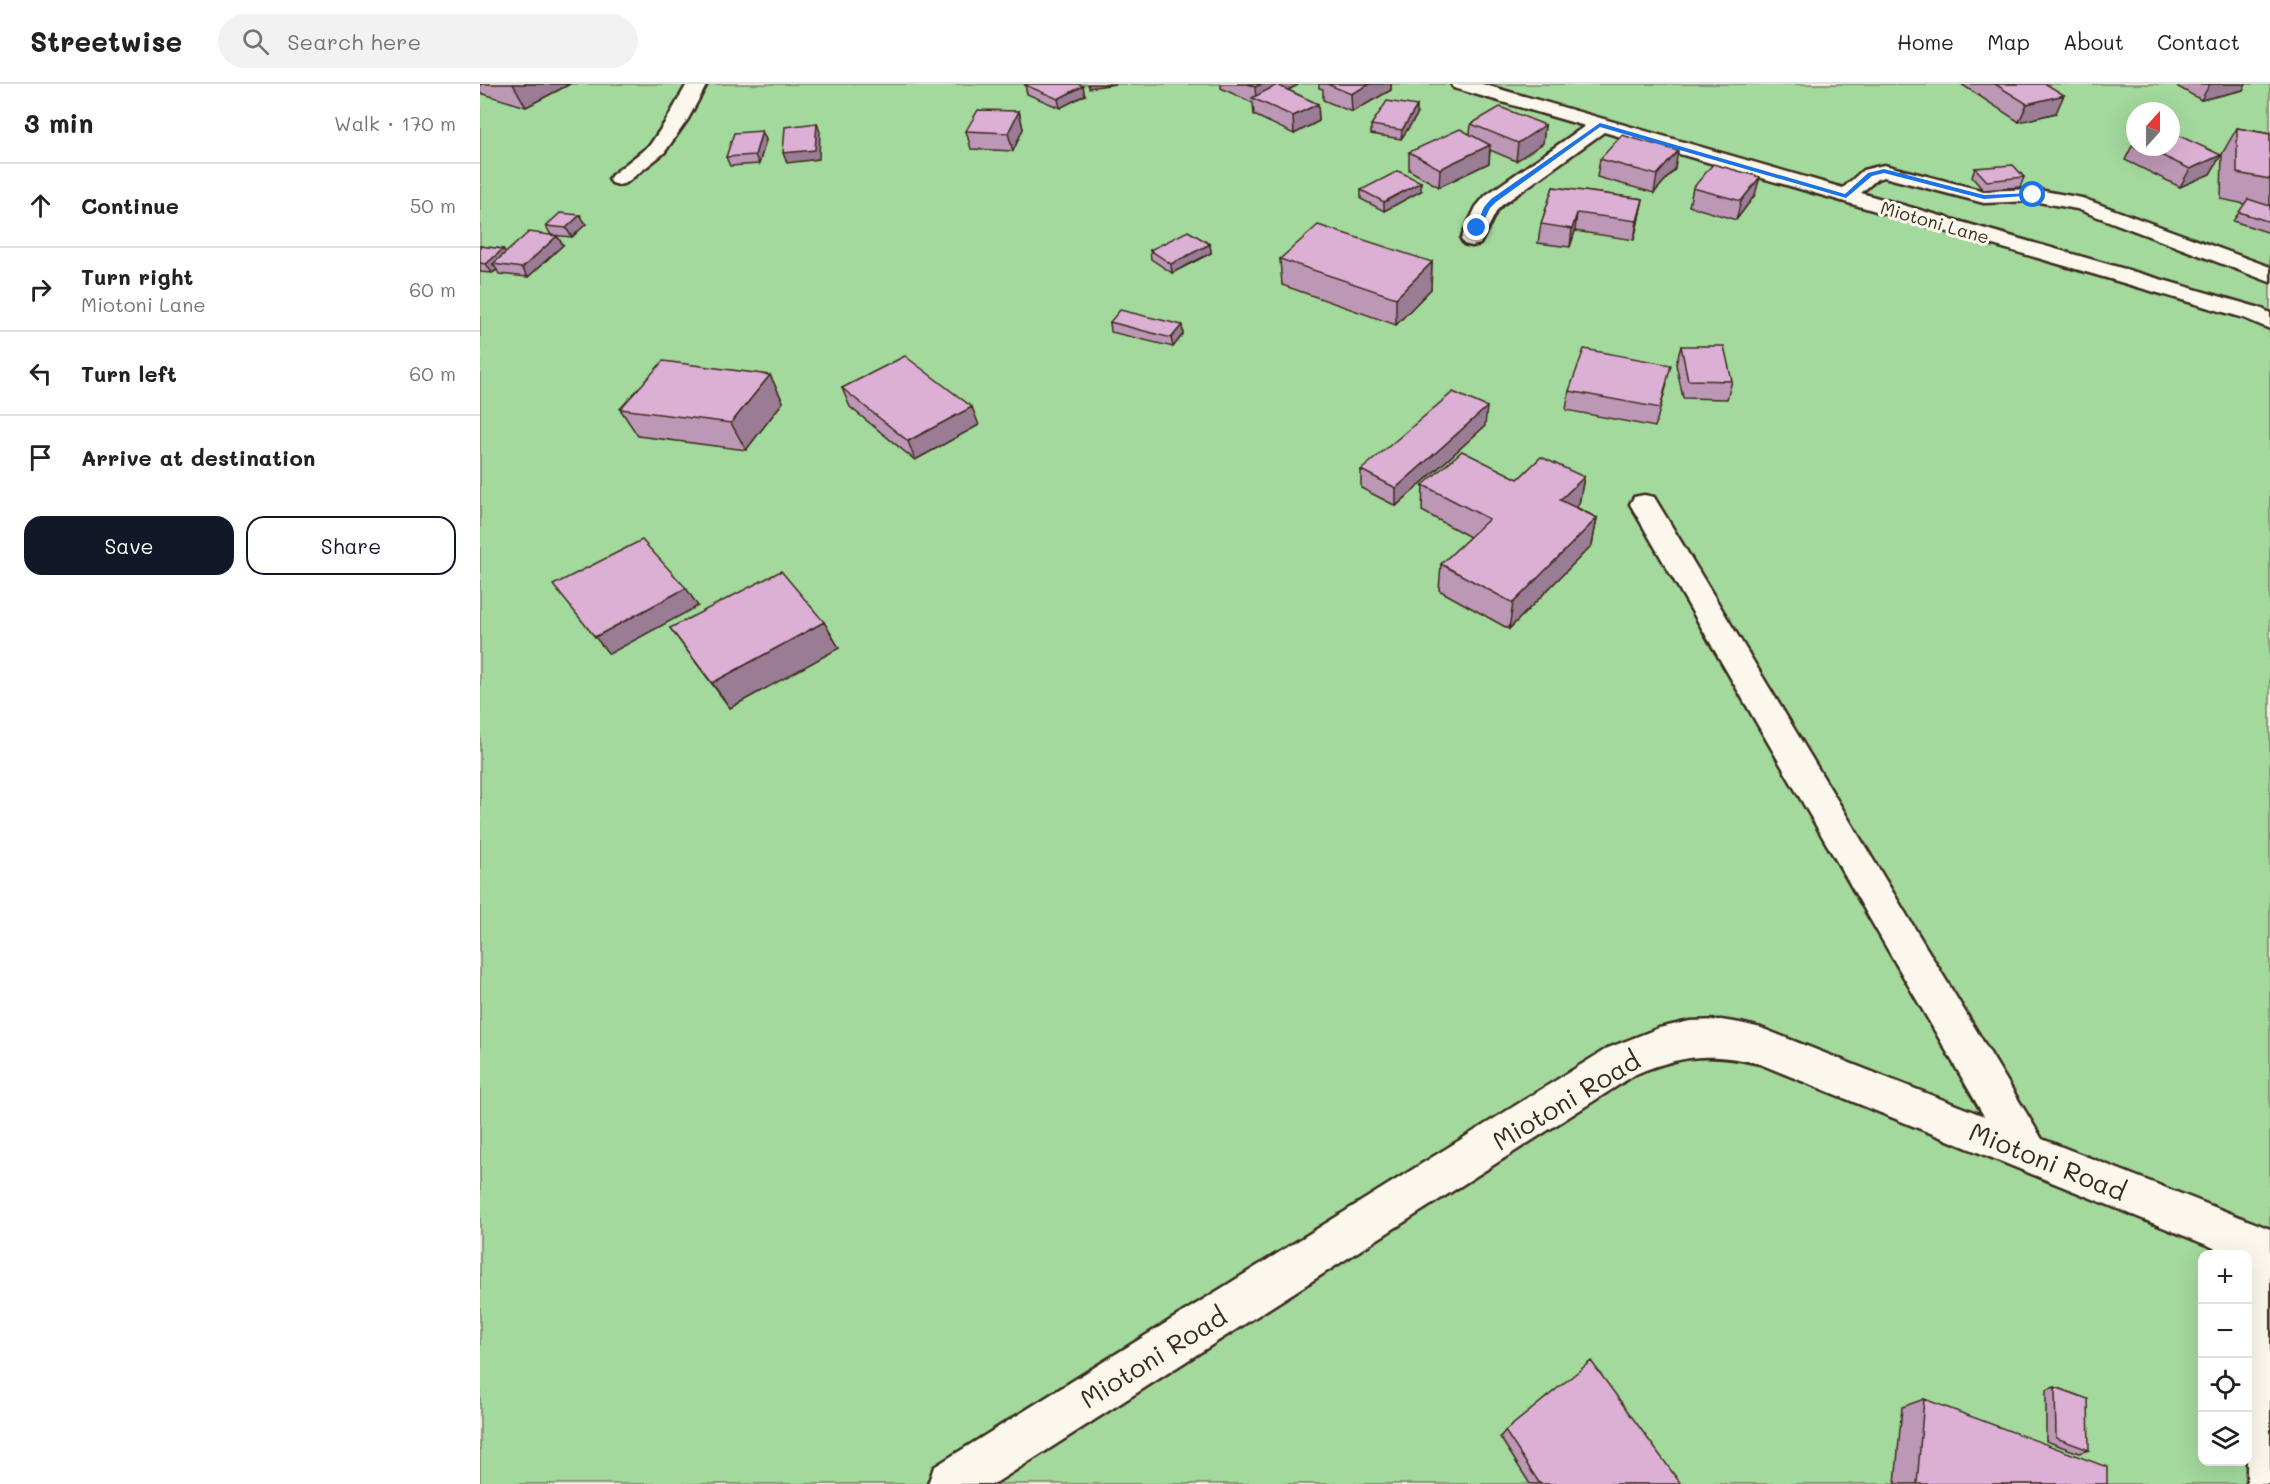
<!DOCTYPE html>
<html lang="en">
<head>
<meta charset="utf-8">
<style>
	:root { --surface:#fff; --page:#f2f2f2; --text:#202124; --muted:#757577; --line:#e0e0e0; --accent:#111827 }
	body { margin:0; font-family:Mali,sans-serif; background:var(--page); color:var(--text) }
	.controls { position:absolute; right:18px; bottom:18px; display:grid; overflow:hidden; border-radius:12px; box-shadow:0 6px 24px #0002 }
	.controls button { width:54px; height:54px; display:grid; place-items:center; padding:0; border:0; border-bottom:2px solid var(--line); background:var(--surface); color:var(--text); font:30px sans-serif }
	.compass { position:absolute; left:1646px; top:18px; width:54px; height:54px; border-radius:50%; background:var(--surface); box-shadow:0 6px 24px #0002; rotate:21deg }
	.stop { position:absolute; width:18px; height:18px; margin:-14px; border:4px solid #1a73e8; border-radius:50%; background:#fff }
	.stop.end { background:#1a73e8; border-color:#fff; box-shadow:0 2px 6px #0008 }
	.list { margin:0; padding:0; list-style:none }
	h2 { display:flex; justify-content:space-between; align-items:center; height:78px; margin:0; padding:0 24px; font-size:26px }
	h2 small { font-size:20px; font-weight:400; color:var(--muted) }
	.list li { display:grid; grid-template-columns:39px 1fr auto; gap:18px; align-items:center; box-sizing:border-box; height:84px; padding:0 24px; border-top:2px solid var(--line) }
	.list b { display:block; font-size:22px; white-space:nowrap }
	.list p { margin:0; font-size:20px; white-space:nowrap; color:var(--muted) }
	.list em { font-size:20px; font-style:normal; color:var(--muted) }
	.actions { display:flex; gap:12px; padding:18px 24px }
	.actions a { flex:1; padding:14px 0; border:2px solid var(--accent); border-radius:18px; text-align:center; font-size:21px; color:var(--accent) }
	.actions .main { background:var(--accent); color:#fff }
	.icon { flex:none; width:33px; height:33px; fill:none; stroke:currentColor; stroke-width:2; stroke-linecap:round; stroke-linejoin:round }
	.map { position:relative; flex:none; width:1790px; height:1400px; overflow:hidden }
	header { display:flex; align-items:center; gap:36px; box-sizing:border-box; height:84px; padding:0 30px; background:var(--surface); border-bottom:2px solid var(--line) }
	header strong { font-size:28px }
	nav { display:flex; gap:33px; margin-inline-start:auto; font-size:21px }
	.search { width:420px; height:54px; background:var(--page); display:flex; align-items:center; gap:15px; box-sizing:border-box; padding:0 21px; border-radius:33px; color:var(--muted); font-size:22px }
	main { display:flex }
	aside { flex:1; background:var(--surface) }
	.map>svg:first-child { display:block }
	.green { fill:#a3d99c; stroke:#6f825d; stroke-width:1.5; fill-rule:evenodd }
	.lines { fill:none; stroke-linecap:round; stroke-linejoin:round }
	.minor-casing { stroke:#3b2a1e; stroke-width:5 }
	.minor { fill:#fbf7ec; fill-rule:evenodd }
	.wall { fill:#bd97b6; stroke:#3b2a1e; stroke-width:1.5 }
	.shaded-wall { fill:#9a7b94; stroke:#3b2a1e; stroke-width:1.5 }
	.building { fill:#dcb0d4; stroke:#3b2a1e; stroke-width:1.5 }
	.route { fill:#1a73e8 }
	.labels { text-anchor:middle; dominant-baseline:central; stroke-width:6; stroke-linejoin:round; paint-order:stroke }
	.far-street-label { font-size:18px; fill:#3b2a1e; stroke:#fbf7ec }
	.near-street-label { font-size:26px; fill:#3b2a1e; stroke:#fbf7ec }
</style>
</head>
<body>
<header>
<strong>Streetwise</strong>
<div class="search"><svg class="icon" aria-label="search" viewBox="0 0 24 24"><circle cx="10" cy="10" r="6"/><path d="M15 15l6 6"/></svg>Search here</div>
<nav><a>Home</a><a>Map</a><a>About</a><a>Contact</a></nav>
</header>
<main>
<aside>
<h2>3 min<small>Walk · 170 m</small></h2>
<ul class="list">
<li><svg class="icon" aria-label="ahead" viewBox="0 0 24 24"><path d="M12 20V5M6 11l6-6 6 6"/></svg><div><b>Continue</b></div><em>50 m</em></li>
<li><svg class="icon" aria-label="right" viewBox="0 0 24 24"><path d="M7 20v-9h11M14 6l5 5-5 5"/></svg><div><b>Turn right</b><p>Miotoni Lane</p></div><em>60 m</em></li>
<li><svg class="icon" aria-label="left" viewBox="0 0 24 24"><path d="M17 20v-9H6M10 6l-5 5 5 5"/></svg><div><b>Turn left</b></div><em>60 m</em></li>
<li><svg class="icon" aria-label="arrive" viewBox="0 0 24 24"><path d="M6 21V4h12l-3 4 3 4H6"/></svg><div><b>Arrive at destination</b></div></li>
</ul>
<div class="actions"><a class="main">Save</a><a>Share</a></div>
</aside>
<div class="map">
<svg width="1790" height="1400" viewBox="0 0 1790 1400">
	<rect width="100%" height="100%" fill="#f5e9e7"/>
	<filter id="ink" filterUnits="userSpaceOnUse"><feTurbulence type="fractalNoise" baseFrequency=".0167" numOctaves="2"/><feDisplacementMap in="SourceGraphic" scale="12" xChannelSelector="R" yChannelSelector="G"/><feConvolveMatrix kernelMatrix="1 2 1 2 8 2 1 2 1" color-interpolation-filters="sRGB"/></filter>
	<g filter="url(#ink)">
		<path class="green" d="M0,0H1790V1400H0ZM1655,27H1691V63H1655ZM1722,1170H1768V1378H1722Z"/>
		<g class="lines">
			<g class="minor-casing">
				<path id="minor" d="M207,0H227L208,35L184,69L146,99L139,101L132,99L129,95L132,91L170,61L188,34Z
					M971,0H1002L1363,104L1383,86L1404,81L1504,107L1553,105L1602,114L1790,183V198L1597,125L1553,117L1504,119L1404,93L1397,95L1381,109L1780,224L1790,229V245L1764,234L1124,48L1022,121L1017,126L1000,160L992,162L984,160L981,155L996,123L1006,111L1105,42L974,4Z
					M1164,411L1174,413L1562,1055L1790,1145V1400H1767L1768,1170H1749L1280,980C1231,968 1202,971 1156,990L514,1400H448L454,1383L1128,964L1179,944L1210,937L1241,936L1260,939L1281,944L1504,1032L1150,420L1154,413Z"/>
			</g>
			<use href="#minor" class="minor"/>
		</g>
		<path class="wall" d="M0,0H90L46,23L0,9Z
			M741,0H818V1L808,6L838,20L839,37L814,50L774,31L773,19L741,4Z
			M839,0H911V6L872,28L843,16V5L839,4Z
			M1481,0H1566L1576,29L1539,38Z
			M1693,0H1766L1763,6L1721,16Z
			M545,1L605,11L580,24L547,10Z
			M539,27L543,45L533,67L491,65L486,47Z
			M937,31L921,55L891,50V41Z
			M991,40L1065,41L1063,59L1036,77L1010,66L1009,79L959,103L929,86V68L990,50Z
			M1757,44L1790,50V149L1753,137L1765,120L1741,115L1742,70Z
			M282,47L286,56L279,80L250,82L246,73Z
			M1654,58L1655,63H1691L1741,71L1730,90L1700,103L1645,76Z
			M1120,75L1195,85L1174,109L1117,93Z
			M1495,84L1544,93L1540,103L1503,106L1492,93Z
			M1073,103L1163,115L1154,156L1095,147L1090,163L1058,159L1061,140Z
			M1213,104L1275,111L1256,136L1209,122Z
			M881,106L941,107L904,127L881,115Z
			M106,140L92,153L71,151L66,142Z
			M730,160L731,169L692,189L671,175L670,166Z
			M83,161L48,193L19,190L17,186L12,189L0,188V162L23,165L26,169Z
			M800,175L952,178L951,205L916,241L802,201Z
			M630,238L702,241L703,250L693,263L631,248Z
			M1201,262L1252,297L1247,315L1203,314L1196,280Z
			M290,291L303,318L266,366L158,352L140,325Z
			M1187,300L1175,343L1086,326L1089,307Z
			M362,304L499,341L435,376L370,323Z
			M1005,342L916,422L881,404V386Z
			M1104,393L1099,420L1096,423L1117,434L1112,461L1029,545L959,506L961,480L990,453L942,427L943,401L1038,395Z
			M344,538L359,564L250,624L190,544Z
			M1575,1303L1609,1366L1599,1369L1566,1357V1306Z
			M1444,1315L1627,1400H1415L1422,1323Z
			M1025,1347L1201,1400H1050L1020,1353Z"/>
		<path class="shaded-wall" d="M33,0H90L46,23Z
			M608,0H636L609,4Z
			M782,0H818V1L782,18L776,15L775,3Z
			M890,0H911V6L872,28L871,10Z
			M1730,0H1766L1763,6L1721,16Z
			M603,2L605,11L580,24L578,15Z
			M1584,11L1576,29L1539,38L1547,20Z
			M838,20L839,37L814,50L813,32Z
			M937,22V31L921,55L922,46Z
			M539,27L543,45L533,67L528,49Z
			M337,39L340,48L339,75L307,79L303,69Z
			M1065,41L1063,59L1036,77L1038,59Z
			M282,47L286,56L279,80L275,71Z
			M1010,61L1009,79L959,103L960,85Z
			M1198,67L1195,85L1174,109L1177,91Z
			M1741,71L1730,90L1700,103L1710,85Z
			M1280,93L1275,111L1256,136L1261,117Z
			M941,98V107L904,127V118Z
			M1163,115L1159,134L1154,156L1157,137Z
			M1097,129L1095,147L1090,163L1092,145Z
			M100,131L106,140L92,153L86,144Z
			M77,152L83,161L48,193L42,184Z
			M730,160L731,169L692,189L691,180Z
			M23,165L29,174L13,180L17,186L12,189L6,180Z
			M952,178L951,205L916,241V214Z
			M702,241L703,250L693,263L691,254Z
			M290,291L303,318L266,366L251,339Z
			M492,323L499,341L435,376L428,357Z
			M1007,323L1005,342L916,422V404Z
			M1104,393L1099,420L1076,442L1080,416Z
			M1117,434L1112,461L1029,545L1033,519Z
			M206,504L218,522L129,570L115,553Z
			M344,538L359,564L250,624L232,599Z"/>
		<path class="building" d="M547,0H598L603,2L578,15L545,1Z
			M768,0H782L775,3Z
			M847,0H890L871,10Z
			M1515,0H1566L1584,11L1547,20Z
			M797,1L838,20L813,32L772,14Z
			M907,17L937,22L922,46L891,41Z
			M1020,23L1065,41L1038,59L991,40Z
			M498,26L539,27L528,49L486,47Z
			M337,39L335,66L303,69L305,43Z
			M1757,44L1790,50V95L1757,89Z
			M980,45L1010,61L960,85L929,68Z
			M282,47L275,71L246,73L254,49Z
			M1691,48L1741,71L1710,85L1664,63H1691Z
			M1142,51L1198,67L1177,91L1120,75Z
			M1233,80L1280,93L1261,117L1213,104Z
			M1533,81L1544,93L1507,97L1495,84Z
			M918,87L941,98L904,118L881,106Z
			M1073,103L1163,115L1157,137L1097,129L1092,145L1061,140Z
			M1768,115L1790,122V138L1759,128Z
			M80,129L100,131L86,144L66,142Z
			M838,141L952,178L916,214L800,175Z
			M708,147L730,160L691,180L670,166Z
			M49,148L77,152L42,184L13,180Z
			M0,162L23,165L6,180L0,179Z
			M640,226L702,241L691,254L630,238Z
			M1201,262H1244L1252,297L1208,296Z
			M1104,265L1191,281L1180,324L1089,307Z
			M425,272L492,323L428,357L362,304Z
			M183,277L290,291L251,339L140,325Z
			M973,308L1007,323L916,404L881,386Z
			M982,367L1038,395L1061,373L1104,393L1080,416L1117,434L1033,519L961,480L1009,435L943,401Z
			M162,456L206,504L115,553L73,501Z
			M301,487L344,538L232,599L190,544Z
			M1111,1277L1201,1400H1060L1025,1347Z
			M1575,1303L1608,1315L1609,1366L1576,1354Z
			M1444,1315L1627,1383V1400H1437Z"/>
	</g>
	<path class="route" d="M1120,39L1365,110L1388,89L1404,85L1504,111L1553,109L1556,111L1504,115L1404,89L1392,92L1366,114L1120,43L1016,118L1010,124L1000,145H995L1004,123L1011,115Z"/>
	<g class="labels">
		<g class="far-street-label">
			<text transform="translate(1455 138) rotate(16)">Miotoni Lane</text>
		</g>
		<g class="near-street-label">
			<text transform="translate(1086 1016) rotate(-31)">Miotoni Road</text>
			<text transform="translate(1568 1077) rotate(22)">Miotoni Road</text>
			<text transform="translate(673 1273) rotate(-32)">Miotoni Road</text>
		</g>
	</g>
</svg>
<div class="controls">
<button>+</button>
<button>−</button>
<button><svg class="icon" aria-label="locate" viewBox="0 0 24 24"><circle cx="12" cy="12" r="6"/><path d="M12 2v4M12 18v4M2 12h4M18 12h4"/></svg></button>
<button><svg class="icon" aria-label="layers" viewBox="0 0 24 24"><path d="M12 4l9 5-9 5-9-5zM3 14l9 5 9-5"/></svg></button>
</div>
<svg class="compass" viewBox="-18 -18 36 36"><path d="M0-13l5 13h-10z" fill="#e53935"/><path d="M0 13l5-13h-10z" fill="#757577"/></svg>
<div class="stop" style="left:1553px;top:111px"></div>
<div class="stop end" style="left:997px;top:144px"></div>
</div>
</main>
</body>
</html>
